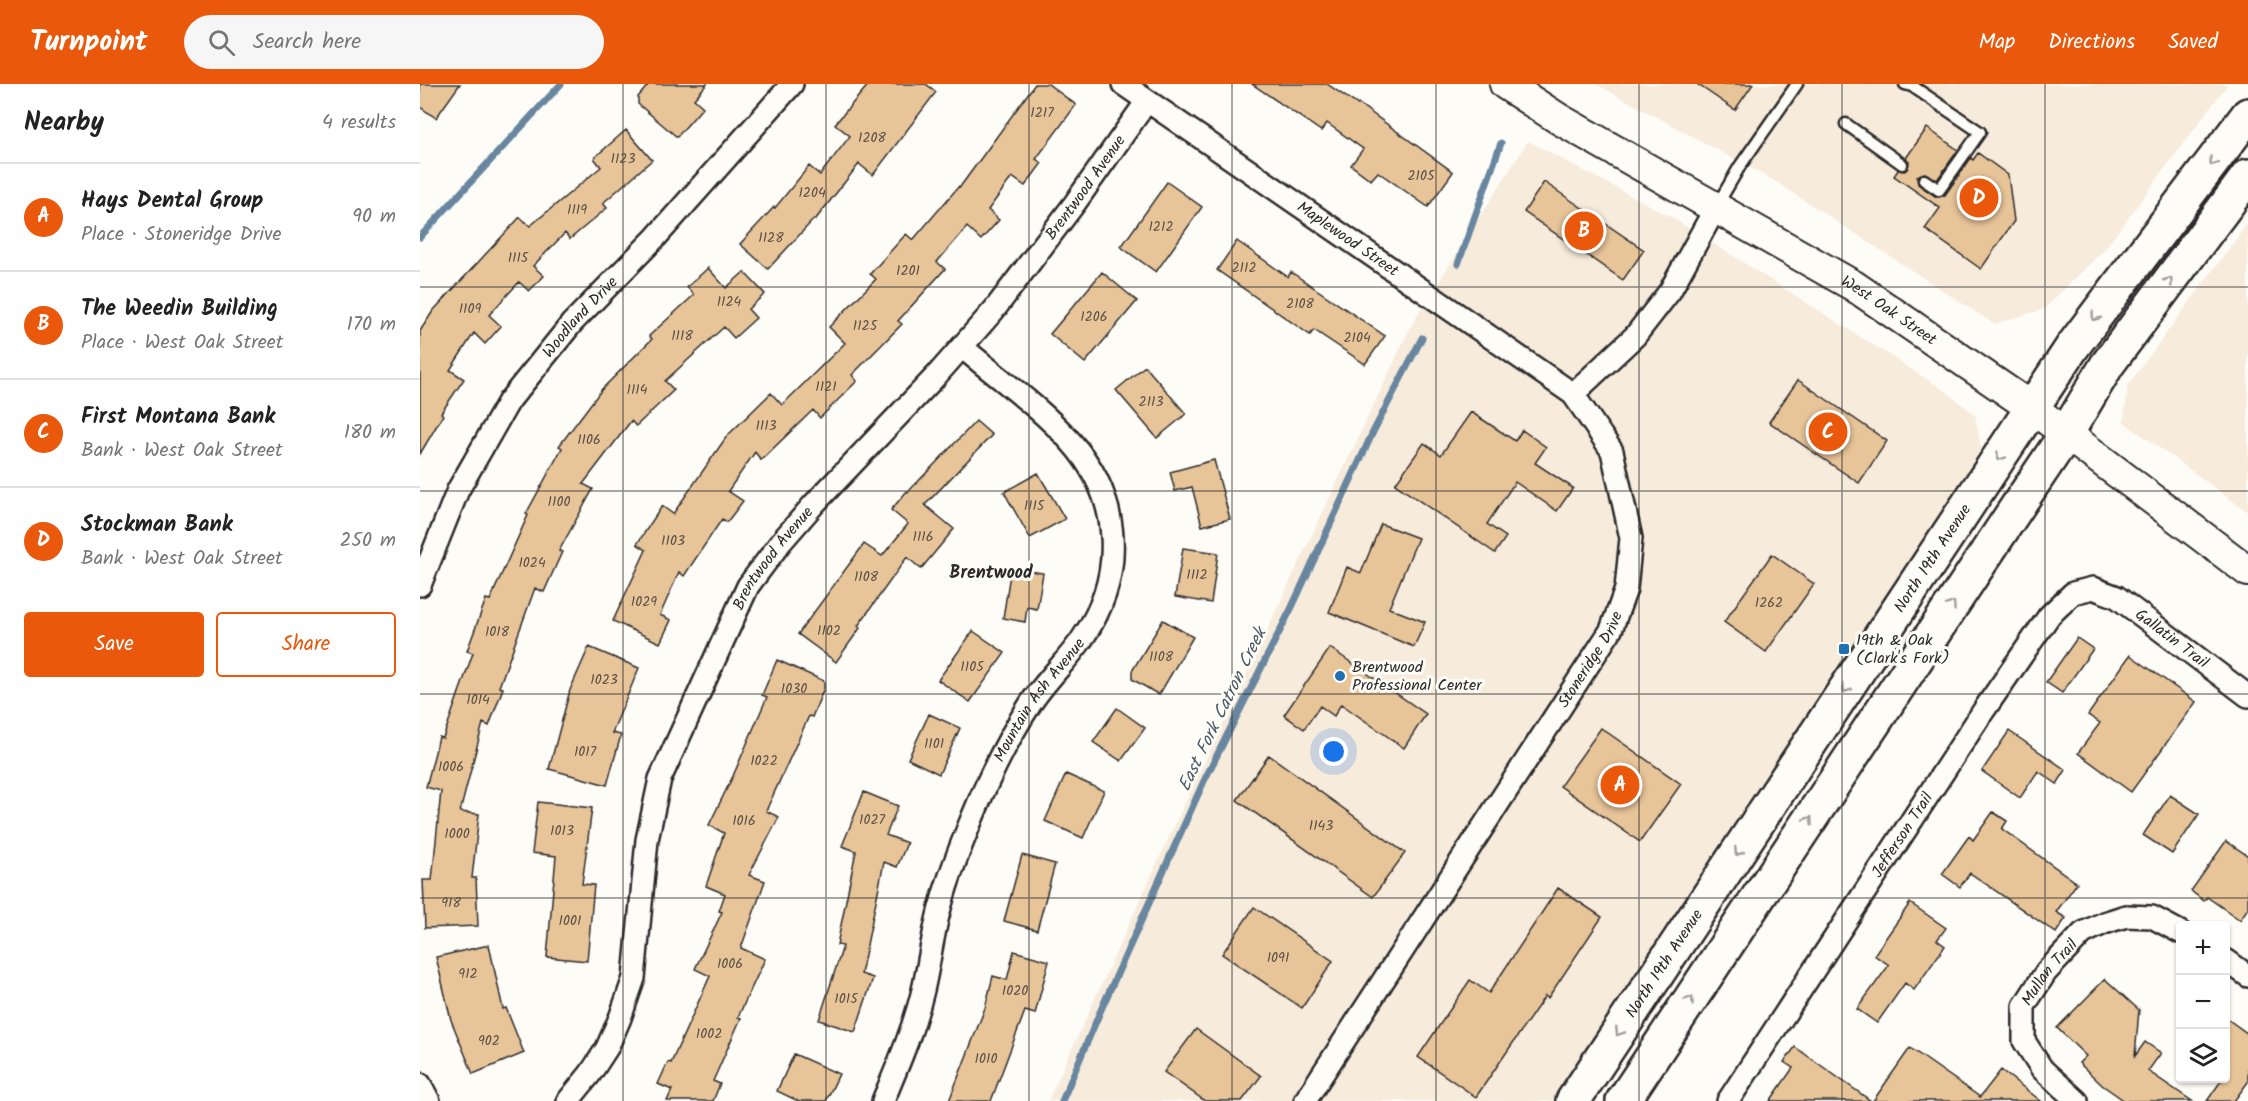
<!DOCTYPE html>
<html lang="en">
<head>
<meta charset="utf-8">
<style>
	:root { --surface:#fff; --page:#f6f6f6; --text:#222; --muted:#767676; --line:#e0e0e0; --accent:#ea580c }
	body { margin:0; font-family:Kalam,sans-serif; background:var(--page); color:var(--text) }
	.controls { position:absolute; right:18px; bottom:18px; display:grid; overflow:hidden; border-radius:6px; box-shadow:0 2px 4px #0004 }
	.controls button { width:54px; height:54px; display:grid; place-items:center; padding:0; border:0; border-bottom:2px solid var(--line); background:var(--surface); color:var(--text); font:30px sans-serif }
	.you { position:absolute; left:914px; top:668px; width:21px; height:21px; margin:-15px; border:4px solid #fff; border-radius:50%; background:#1a73e8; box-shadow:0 0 0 9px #1a73e833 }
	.badge { display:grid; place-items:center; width:39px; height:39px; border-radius:50%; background:var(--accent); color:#fff; font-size:20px; font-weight:700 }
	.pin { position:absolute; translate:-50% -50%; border:3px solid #fff; box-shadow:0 2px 6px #0006 }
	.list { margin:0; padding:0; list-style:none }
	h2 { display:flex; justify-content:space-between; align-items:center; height:78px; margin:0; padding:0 24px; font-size:26px }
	h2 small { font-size:20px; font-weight:400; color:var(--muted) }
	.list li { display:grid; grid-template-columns:39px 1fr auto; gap:18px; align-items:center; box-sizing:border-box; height:108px; padding:0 24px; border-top:2px solid var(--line) }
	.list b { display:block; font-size:22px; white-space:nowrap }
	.list p { margin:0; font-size:20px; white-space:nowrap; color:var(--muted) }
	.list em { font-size:20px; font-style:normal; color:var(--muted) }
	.actions { display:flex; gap:12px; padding:18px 24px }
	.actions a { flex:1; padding:14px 0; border:2px solid var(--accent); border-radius:6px; text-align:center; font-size:21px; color:var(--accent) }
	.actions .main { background:var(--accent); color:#fff }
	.icon { flex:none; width:33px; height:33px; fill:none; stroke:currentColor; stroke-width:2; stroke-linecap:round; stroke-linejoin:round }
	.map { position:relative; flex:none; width:1828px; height:1017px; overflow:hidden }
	header { display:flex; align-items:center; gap:36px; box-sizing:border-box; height:84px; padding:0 30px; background:var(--accent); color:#fff }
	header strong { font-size:28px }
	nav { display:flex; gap:33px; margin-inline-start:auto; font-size:21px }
	.search { width:420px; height:54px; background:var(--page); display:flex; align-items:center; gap:15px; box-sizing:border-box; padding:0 21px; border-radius:33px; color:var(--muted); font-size:22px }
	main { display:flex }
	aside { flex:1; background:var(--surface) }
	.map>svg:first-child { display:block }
	.built { fill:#f7ebdb }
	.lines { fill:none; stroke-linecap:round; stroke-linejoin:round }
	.stream { stroke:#68869f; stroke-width:7 }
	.building { fill:#e8c499; stroke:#2b2b2b; stroke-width:1.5 }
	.lane-casing { stroke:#2b2b2b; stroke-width:15 }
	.street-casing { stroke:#2b2b2b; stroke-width:26 }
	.secondary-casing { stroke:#2b2b2b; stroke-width:34 }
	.primary-casing { stroke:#2b2b2b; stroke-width:38 }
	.lane { stroke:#fdfcf7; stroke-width:10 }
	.street { stroke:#fdfcf7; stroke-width:21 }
	.secondary { stroke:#fdfcf7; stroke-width:30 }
	.primary { stroke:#fdfcf7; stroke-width:33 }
	.oneway { stroke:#9e9e9b }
	.grid { fill:none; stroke:#2b2b2b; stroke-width:1.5; stroke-opacity:0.55 }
	.poi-dot { fill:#1f6fb2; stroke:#fdfcf7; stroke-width:2 }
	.labels { text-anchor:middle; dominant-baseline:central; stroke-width:6; stroke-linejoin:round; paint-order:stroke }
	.number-label { font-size:14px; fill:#5a5146 }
	.street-label { font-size:16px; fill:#2b2b2b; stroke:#fdfcf7 }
	.poi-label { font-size:16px; fill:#2b2b2b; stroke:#fdfcf7; text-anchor:start }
	.neighbourhood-label { font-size:18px; font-weight:bold; fill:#2b2b2b; stroke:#fdfcf7 }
	.water-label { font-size:18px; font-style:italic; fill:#4a5965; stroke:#fdfcf7 }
</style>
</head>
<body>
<header>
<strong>Turnpoint</strong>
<div class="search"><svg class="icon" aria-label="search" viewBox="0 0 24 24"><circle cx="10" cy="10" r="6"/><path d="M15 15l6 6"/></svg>Search here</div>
<nav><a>Map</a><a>Directions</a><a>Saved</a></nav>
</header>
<main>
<aside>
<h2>Nearby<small>4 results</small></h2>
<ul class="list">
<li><span class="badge">A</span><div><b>Hays Dental Group</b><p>Place · Stoneridge Drive</p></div><em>90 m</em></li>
<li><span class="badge">B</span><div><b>The Weedin Building</b><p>Place · West Oak Street</p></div><em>170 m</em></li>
<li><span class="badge">C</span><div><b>First Montana Bank</b><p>Bank · West Oak Street</p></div><em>180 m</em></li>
<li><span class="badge">D</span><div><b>Stockman Bank</b><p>Bank · West Oak Street</p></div><em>250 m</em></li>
</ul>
<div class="actions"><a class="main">Save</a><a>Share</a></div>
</aside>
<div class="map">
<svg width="1828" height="1017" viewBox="0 0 1828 1017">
	<rect width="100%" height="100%" fill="#fdfcf7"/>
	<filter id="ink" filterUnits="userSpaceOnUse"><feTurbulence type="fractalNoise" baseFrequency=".0167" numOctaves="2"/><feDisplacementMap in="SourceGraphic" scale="12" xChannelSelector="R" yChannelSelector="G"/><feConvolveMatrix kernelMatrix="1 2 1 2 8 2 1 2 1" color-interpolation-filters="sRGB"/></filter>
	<g filter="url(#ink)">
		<path class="built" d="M1176,0H1808L1684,166L1624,225L1574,240L1353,96Z
			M1108,57L1253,134L1527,308L1555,331L1563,375L1140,1017H628L750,751L991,242Z
			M1828,139V428L1704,338L1708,301Z"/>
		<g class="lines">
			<path class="stream" d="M0,153L141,0
				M1038,180L1081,59
				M642,1017L680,928L784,697L872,523L953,348L1002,254"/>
		</g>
		<path class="building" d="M0,0H40L16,34L0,23Z
			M229,0H287L274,15L283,23L257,53L218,20V13Z
			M449,0H506L516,8L453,91L439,80L395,136L394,135L348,185L320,160L354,123L355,124L389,82L400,91L430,52L415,40Z
			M615,0H628L656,21L616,75L622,79L605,102L592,93L568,126L579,136L561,156L547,143L517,178L525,185L478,237L482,240L432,291L437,297L400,334L393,326L341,376L335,368L308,407L323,417L307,438L302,435L264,492L259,488L240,531L251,536L240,559L193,537L226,466L217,460L242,422L253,430L307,352L351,309L362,321L425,259L409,243L456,195L450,190L486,150L493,156L539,102L540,103Z
			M832,0H907L938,21L939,20L1033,88L1008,123L958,88L951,96L931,81L943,65L907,39L901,47Z
			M1277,0H1333L1315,26Z
			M1507,44L1538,66L1517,96L1505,89L1497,92L1498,100L1515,112L1519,113L1525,111L1551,74L1553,76L1558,69L1588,91L1594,137L1561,185L1505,145L1520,124L1474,92L1478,86L1485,87L1488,84L1489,77L1486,74Z
			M206,46L232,76L183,119L187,124L150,155L145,149L113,182L124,192L109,207L99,198L69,231L81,242L65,260L54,249L30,286L44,295L21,329L23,331L0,370V247L13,227L100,133L110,142L181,83L174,74Z
			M747,98L782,123L736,188L701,163Z
			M1124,98L1224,166L1203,196L1104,128Z
			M817,157L868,193L871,188L965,252L945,280L894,246L890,251L797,186Z
			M288,184L306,204L324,188L345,210L328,225L336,234L314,254L304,243L245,297L254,306L216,342L211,337L163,400L173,405L139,467L142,468L124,508L115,504L79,603L83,604L69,642L63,639L40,728L59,730L52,794H56L58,842L5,844L3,796H12L21,707L6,703L19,653L23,654L53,569L47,567L66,515L70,516L108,431L106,430L142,364L139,362L182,305L232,255L229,252L274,211L267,203Z
			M682,188L717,217L665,279L630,250Z
			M725,282L766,330L737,354L696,306Z
			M1378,296L1467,357L1439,399L1349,338Z
			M1051,328L1095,357L1102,346L1126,363L1115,379L1153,404L1137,427L1095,398L1067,440L1086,453L1075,469L975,400L1004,359L1021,371Z
			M556,337L572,351L505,421L534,445L501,485L487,473L438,542L440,544L416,578L378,550L444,460L462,472L488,440L471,426L487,407L488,408Z
			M794,376L810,435L782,442L772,403L755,407L750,388Z
			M618,389L645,435L610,454L584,408Z
			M961,440L998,454L969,524L1005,538L994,563L909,528L927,483L941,489Z
			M763,464L798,469L791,519L755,513Z
			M1352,470L1394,500L1346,568L1304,538Z
			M591,484L623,489L617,525L607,523L605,538L583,534Z
			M743,536L773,553L739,611L712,595V587Z
			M553,547L585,569L550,618L518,596Z
			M1657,554L1673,565L1642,609L1626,598Z
			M169,563L219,584L192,649L201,651L187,701L129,685L150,606Z
			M910,564L1006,630L984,664L921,620L914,632L900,622L884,645L864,631Z
			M1710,571L1776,618L1711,708L1658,669L1680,639L1668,631Z
			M357,576L404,597V604L392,633L389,632L346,727L359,733L329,791L345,797L321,864L345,875L318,933L321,934L293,997L300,1000L293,1017H247L252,1006L238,1000L248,978L251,979L290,892L275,885L302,828L299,827L305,810L286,802L304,749L289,741L313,692L347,613L342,611Z
			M697,624L725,644L701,677L673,658Z
			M509,630L540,644L519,690L488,675Z
			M1181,644L1261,700L1220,758L1140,702Z
			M1589,647L1646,686L1637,700L1618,687L1600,714L1562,687Z
			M849,671L985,769L953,813L817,716Z
			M646,690L684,707L663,754L625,737Z
			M444,708L478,722L466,751L487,759L477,783L464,778L441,890L453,894L435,948L399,936L423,862L417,861L436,767L422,762Z
			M1750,711L1779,730L1752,770L1723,751Z
			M118,718L172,724L162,800L174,801L167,877L127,873L136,772L112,769Z
			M1573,728L1587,737L1582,745L1657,799L1636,828L1646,834L1636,849L1550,789L1540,803L1522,790L1549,752L1553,756Z
			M1806,757L1828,772V824L1820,836L1787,813L1784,817L1771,807Z
			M602,771L635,780L617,846L584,837Z
			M1138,804L1182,833L1128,914L1125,912L1056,1013L998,973L1050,896L1069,909Z
			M1490,819L1526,844L1517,856L1525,862L1494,906L1485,899L1457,939L1437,925L1469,881L1454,871Z
			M834,823L913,877L882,924L802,870Z
			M69,861L83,925L86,924L104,969L53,990L31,936L16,873Z
			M594,867L629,877L615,930L605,927L571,1017H529L565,924L573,892L587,896Z
			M1685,895L1719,926L1715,972L1725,958L1741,969L1728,987L1772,1017H1705L1682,1001L1659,979L1666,972L1637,944Z
			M1806,934L1828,950V998L1814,1017H1787L1803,994H1806Z
			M776,945L841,992L822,1017H785L744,988Z
			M1375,963L1451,1017H1350L1373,984L1364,978Z
			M1490,964L1560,1013L1581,986L1621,1017H1453Z
			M374,970L419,990L406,1017H378L357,1007Z"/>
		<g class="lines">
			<g class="lane-casing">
				<path id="lane" d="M1485,0L1492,2L1560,48L1519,106L1504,96
					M1426,40L1482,80
					M1296,123L1320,82L1377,0"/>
			</g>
			<g class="street-casing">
				<g id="street">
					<path id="s1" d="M703,0L1153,310"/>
					<path id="s2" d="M0,501L38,406L89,317L152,239L236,153L372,0"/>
					<path d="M1806,876L1828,892"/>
					<path d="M0,1000L9,1017"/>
					<path id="s3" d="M148,1017L170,990L187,964L200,934L214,894L227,756L240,695L328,502L361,458L394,420L516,292L574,226L655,119L727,17"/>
					<path id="s4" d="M463,1017C478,981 494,944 503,906C510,877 513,846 522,817C530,788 542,759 553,732C569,693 588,654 611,619C626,596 647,577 662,555C706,492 702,415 651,358C622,325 576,292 542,263"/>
					<path id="s5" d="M885,1017L1191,546L1206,505L1211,454L1192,367L1153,310L1215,252L1250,207L1296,123"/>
					<path id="s6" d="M1308,1017L1564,626L1629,532L1653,509L1673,504L1697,513L1828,612"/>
					<path id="s7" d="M1657,1017L1622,985L1604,957V922L1626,888L1663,849L1684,839L1706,832L1732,833L1760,848"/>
				</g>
			</g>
			<g class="secondary-casing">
				<g id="secondary">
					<path id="s8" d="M1085,0L1139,35L1434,202L1612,324L1828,487"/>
				</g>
			</g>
			<g class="primary-casing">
				<g id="primary">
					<path id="s9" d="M1153,1017L1653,262L1828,31"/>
					<path d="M1203,1017L1601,417L1646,350L1687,281L1828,92"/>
				</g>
			</g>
			<use href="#lane" class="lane"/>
			<use href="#street" class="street"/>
			<use href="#secondary" class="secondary"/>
			<use href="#primary" class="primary"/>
		</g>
		<defs><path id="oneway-chevron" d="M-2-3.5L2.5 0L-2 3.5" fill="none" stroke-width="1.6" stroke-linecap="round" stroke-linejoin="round" transform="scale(1.5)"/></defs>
		<g class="oneway">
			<use href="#oneway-chevron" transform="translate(1793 78) rotate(127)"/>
			<use href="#oneway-chevron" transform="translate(1749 197) rotate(-53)"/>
			<use href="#oneway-chevron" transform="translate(1675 233) rotate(127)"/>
			<use href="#oneway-chevron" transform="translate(1580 373) rotate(124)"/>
			<use href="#oneway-chevron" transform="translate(1532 521) rotate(-56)"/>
			<use href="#oneway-chevron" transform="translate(1426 605) rotate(123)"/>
			<use href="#oneway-chevron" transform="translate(1389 736) rotate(-56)"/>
			<use href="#oneway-chevron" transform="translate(1318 768) rotate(123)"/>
			<use href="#oneway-chevron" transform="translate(1270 916) rotate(-56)"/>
			<use href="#oneway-chevron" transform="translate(1199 948) rotate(123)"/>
		</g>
	</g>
	<path class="grid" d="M203,0V1017M406,0V1017M609,0V1017M812,0V1017M1016,0V1017M1219,0V1017M1422,0V1017M1625,0V1017M0,203H1828M0,407H1828M0,610H1828M0,814H1828"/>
	<g class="poi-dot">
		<rect x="1418" y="559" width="12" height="12" rx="3"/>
		<circle cx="920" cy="592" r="6"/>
	</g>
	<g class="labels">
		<g class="number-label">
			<text x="622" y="29">1217</text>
			<text x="452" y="54">1208</text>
			<text x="203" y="75">1123</text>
			<text x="1001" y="92">2105</text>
			<text x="392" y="109">1204</text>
			<text x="157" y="126">1119</text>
			<text x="741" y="143">1212</text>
			<text x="351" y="154">1128</text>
			<text x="98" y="174">1115</text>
			<text x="824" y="184">2112</text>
			<text x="488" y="187">1201</text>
			<text x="309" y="218">1124</text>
			<text x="880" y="220">2108</text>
			<text x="50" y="225">1109</text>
			<text x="674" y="233">1206</text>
			<text x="445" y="242">1125</text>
			<text x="262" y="252">1118</text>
			<text x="937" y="254">2104</text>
			<text x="406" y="303">1121</text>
			<text x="217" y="306">1114</text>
			<text x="731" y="318">2113</text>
			<text x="346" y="342">1113</text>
			<text x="169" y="356">1106</text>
			<text x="139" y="418">1100</text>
			<text x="614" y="422">1115</text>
			<text x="503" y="453">1116</text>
			<text x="253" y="457">1103</text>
			<text x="112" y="479">1024</text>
			<text x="777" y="491">1112</text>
			<text x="446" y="493">1108</text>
			<text x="224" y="518">1029</text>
			<text x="1349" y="519">1262</text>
			<text x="409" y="547">1102</text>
			<text x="77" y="548">1018</text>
			<text x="741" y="573">1108</text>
			<text x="552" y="583">1105</text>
			<text x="184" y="596">1023</text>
			<text x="374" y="605">1030</text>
			<text x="58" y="616">1014</text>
			<text x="514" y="660">1101</text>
			<text x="165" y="668">1017</text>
			<text x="344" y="677">1022</text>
			<text x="31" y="683">1006</text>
			<text x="452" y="736">1027</text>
			<text x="324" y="737">1016</text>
			<text x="901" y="742">1143</text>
			<text x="142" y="747">1013</text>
			<text x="37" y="750">1000</text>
			<text x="31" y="819">918</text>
			<text x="150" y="837">1001</text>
			<text x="858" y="874">1091</text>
			<text x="310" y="880">1006</text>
			<text x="48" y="890">912</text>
			<text x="595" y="907">1020</text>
			<text x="426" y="915">1015</text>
			<text x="289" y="950">1002</text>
			<text x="69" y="957">902</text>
			<text x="566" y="975">1010</text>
		</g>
		<g class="street-label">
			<text stroke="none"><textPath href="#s3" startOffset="1077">Brentwood Avenue</textPath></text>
			<text stroke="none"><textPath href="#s1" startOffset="273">Maplewood Street</textPath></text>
			<text stroke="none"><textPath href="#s8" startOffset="446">West Oak Street</textPath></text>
			<text stroke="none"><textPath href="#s2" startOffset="315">Woodland Drive</textPath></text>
			<text stroke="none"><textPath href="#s9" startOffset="651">North 19th Avenue</textPath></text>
			<text stroke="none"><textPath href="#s3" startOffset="591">Brentwood Avenue</textPath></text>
			<text stroke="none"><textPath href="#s6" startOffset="730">Gallatin Trail</textPath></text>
			<text stroke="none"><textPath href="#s5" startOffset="526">Stoneridge Drive</textPath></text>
			<text stroke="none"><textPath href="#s4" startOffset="434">Mountain Ash Avenue</textPath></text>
			<text stroke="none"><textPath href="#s6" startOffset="318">Jefferson Trail</textPath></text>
			<text stroke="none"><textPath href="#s9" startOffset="165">North 19th Avenue</textPath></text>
			<text stroke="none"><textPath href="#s7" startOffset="158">Mullan Trail</textPath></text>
		</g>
		<g class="poi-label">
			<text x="1436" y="556">19th &amp; Oak<tspan x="1436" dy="18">(Clark's Fork)</tspan></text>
			<text x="932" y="583">Brentwood<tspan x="932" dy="18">Professional Center</tspan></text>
		</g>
		<g class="neighbourhood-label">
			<text x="571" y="489">Brentwood</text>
		</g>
		<g class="water-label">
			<text transform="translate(803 626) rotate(-64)">East Fork Catron Creek</text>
		</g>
	</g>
</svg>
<div class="controls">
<button>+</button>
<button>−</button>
<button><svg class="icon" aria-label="layers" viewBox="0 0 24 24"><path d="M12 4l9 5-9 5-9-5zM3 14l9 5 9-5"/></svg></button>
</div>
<div class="you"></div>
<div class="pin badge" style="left:1200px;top:701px">A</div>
<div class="pin badge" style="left:1164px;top:147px">B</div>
<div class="pin badge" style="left:1408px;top:348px">C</div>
<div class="pin badge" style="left:1559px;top:114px">D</div>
</div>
</main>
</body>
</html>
